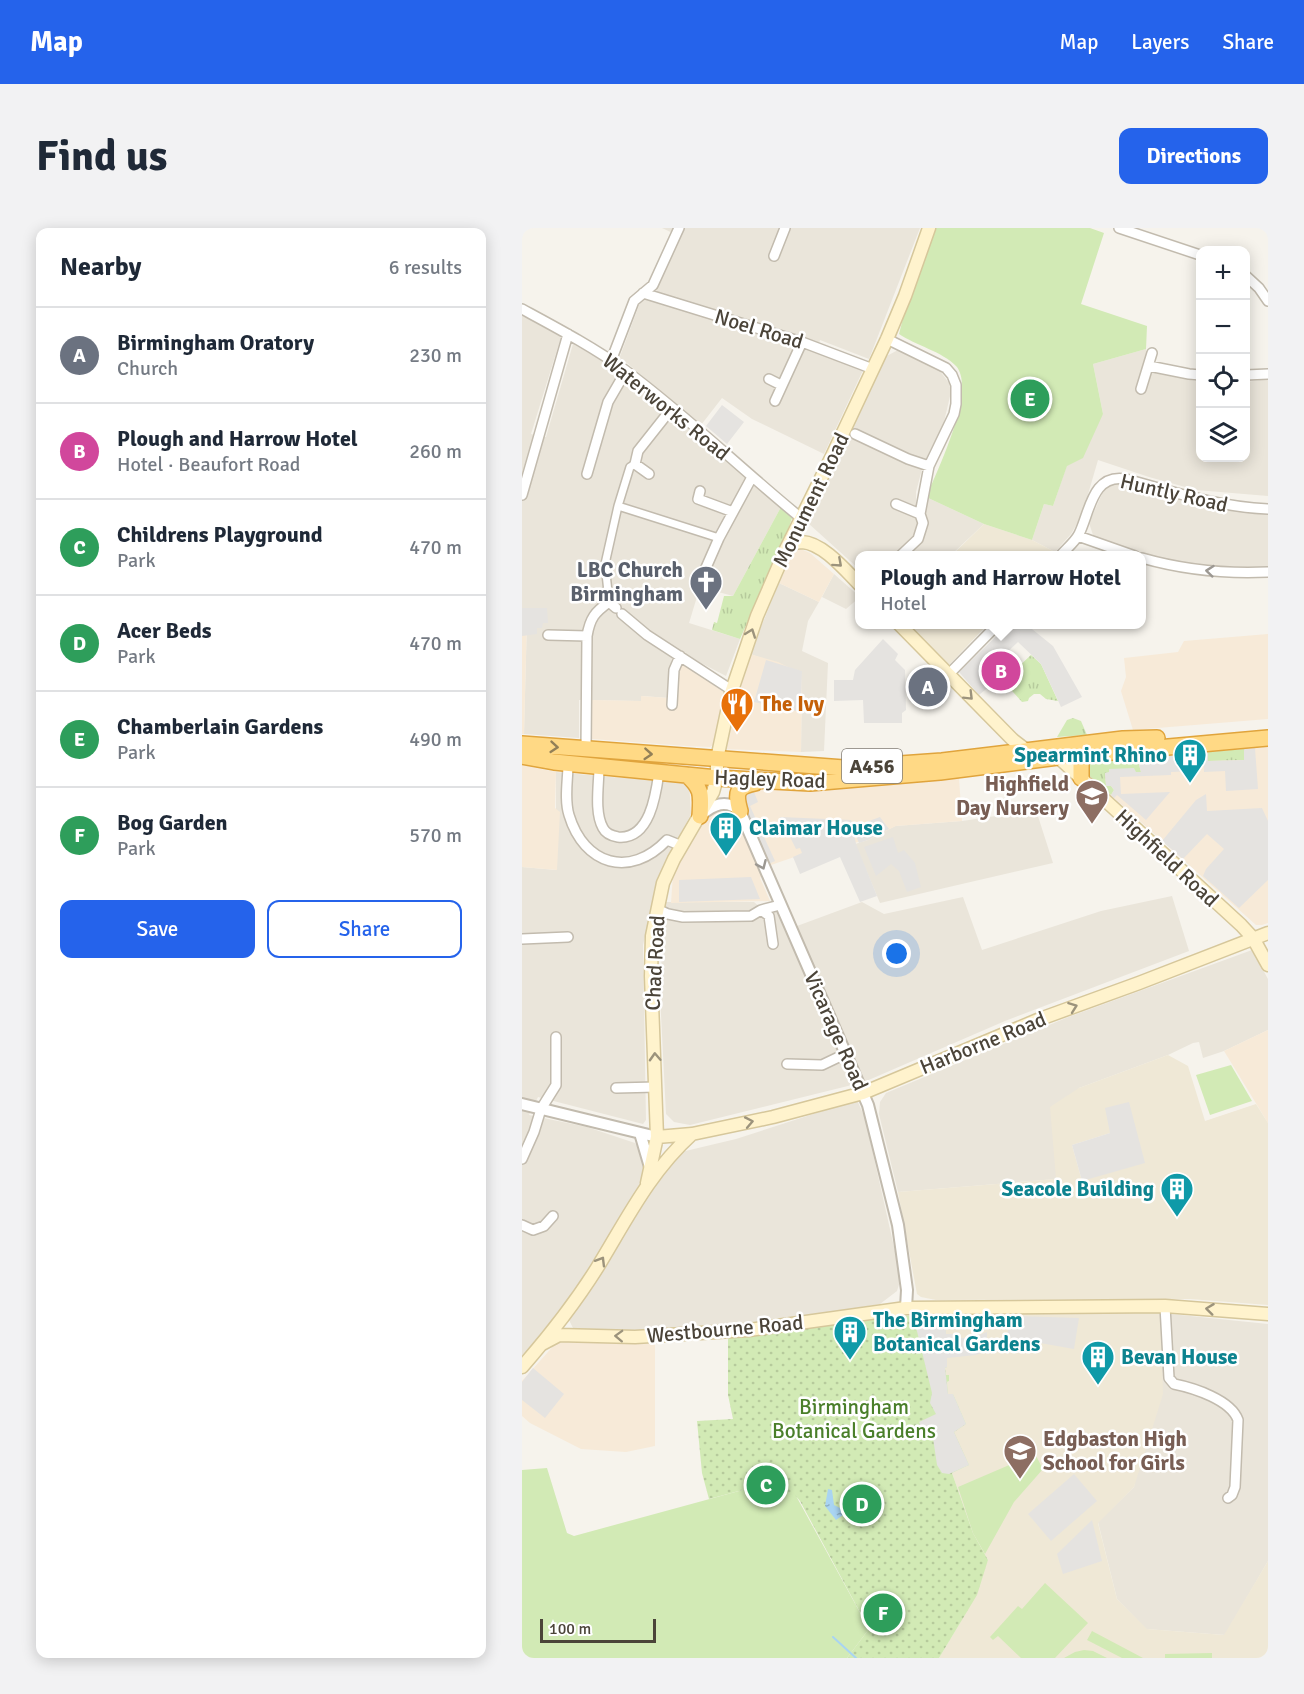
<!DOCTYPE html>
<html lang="en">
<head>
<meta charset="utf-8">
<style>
	:root { --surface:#fff; --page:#f2f2f3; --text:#1f2937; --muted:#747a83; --line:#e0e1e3; --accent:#2563eb }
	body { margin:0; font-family:Signika,sans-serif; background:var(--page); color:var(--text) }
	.controls { position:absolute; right:18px; top:18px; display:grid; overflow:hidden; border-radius:12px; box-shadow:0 3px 15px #0003 }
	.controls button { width:54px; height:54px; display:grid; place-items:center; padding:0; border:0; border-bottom:2px solid var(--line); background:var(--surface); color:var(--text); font:30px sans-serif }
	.scale { position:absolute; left:18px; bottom:15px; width:116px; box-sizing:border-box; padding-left:6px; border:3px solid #4b4439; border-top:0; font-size:16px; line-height:21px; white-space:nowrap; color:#4b4439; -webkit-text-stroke:4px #fff; paint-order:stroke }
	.you { position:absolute; left:375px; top:726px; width:21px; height:21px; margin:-15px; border:4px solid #fff; border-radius:50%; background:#1a73e8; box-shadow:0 0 0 9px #1a73e833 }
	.badge { display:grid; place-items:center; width:39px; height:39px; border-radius:50%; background:var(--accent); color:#fff; font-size:20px; font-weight:700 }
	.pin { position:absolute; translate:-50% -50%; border:3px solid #fff; box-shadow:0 2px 6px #0006 }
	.popup { position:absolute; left:333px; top:323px; width:291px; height:78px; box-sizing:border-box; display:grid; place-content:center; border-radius:12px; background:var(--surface); filter:drop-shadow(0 2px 4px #0005); font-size:20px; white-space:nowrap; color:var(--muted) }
	.popup b { font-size:22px; color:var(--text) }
	.popup::after { content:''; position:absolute; left:50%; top:100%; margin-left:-12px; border:12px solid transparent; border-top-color:var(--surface) }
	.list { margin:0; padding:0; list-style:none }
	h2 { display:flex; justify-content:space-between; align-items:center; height:78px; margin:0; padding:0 24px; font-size:26px }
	h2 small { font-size:20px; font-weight:400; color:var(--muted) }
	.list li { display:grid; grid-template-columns:39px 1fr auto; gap:18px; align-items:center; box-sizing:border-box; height:96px; padding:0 24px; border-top:2px solid var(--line) }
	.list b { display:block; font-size:22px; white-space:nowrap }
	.list p { margin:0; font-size:20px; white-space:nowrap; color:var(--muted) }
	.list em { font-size:20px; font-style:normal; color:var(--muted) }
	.actions { display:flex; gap:12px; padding:18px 24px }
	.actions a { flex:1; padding:14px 0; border:2px solid var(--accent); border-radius:12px; text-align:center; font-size:21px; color:var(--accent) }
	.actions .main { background:var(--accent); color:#fff }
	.icon { flex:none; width:33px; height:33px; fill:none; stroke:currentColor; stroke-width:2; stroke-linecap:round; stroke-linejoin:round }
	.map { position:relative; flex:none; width:746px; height:1430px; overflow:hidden; border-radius:12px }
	header { display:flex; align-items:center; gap:36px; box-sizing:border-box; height:84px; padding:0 30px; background:var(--accent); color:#fff }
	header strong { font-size:28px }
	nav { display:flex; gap:33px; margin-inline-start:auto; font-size:21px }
	.intro { display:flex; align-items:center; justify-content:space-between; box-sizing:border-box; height:144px; padding:0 36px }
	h1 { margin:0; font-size:42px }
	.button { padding:15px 27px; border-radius:12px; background:var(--accent); color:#fff; font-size:21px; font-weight:700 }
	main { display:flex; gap:36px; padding:0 36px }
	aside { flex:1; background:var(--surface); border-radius:12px; box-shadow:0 3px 15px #0003 }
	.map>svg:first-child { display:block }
	.residential { fill:#eae5da }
	.commercial { fill:#f7ead8 }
	.education { fill:#efe8d6; fill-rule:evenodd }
	.grass { fill:url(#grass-tufts) }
	.park { fill:#d2eab5 }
	.garden { fill:url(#garden-dots) }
	.parking { fill:#e5e3e0 }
	.water { fill:url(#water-ripples) }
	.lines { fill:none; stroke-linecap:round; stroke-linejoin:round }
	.stream { stroke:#a9d4f2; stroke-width:2 }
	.pedestrian-casing { stroke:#c2bbae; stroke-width:10 }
	.minor-casing { stroke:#c2bbae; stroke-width:12 }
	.tertiary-casing { stroke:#c2bbae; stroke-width:14 }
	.secondary-casing { stroke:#d6c79b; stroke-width:15 }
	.trunk-casing { stroke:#e0a43c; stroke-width:18 }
	.pedestrian { stroke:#fff; stroke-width:7 }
	.minor { stroke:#fff; stroke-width:9 }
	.tertiary { stroke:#fff; stroke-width:10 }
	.secondary { stroke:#fff3cd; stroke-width:12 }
	.trunk { stroke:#ffd985; stroke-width:15 }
	.oneway { stroke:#9c937c }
	.oneway2 { stroke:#9c9892 }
	.oneway3 { stroke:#938057 }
	.labels { text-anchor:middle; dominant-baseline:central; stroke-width:5; stroke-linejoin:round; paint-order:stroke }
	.shield { fill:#fff; stroke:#817c74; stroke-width:1.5 }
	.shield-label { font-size:20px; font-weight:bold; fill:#4b4439 }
	.street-label { font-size:21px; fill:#4b4439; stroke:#fff }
	.worship-label { font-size:21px; font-weight:bold; fill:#5b616d; stroke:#fff; text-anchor:end }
	.food-label { font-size:21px; font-weight:bold; fill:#c56008; stroke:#fff; text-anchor:start }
	.culture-label { font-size:21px; font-weight:bold; fill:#0d838f; stroke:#fff; text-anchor:start }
	.education-label { font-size:21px; font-weight:bold; fill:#785e54; stroke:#fff; text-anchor:end }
	.park-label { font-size:21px; fill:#4a7f2a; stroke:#fff }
</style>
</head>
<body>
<header>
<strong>Map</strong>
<nav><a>Map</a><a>Layers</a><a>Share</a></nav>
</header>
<div class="intro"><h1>Find us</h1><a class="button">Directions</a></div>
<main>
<aside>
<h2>Nearby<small>6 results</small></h2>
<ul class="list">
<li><span class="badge" style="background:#6b7280">A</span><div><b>Birmingham Oratory</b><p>Church</p></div><em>230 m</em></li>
<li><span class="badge" style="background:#d1479c">B</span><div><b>Plough and Harrow Hotel</b><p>Hotel · Beaufort Road</p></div><em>260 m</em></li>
<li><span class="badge" style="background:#2e9e5b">C</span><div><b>Childrens Playground</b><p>Park</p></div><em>470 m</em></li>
<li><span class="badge" style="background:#2e9e5b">D</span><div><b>Acer Beds</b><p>Park</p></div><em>470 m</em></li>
<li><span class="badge" style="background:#2e9e5b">E</span><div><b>Chamberlain Gardens</b><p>Park</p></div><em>490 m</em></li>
<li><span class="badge" style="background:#2e9e5b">F</span><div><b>Bog Garden</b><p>Park</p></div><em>570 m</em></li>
</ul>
<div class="actions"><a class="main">Save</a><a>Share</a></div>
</aside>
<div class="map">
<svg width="746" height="1430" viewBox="0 0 746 1430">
	<defs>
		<pattern id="grass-tufts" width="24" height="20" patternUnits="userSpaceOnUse" patternTransform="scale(1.5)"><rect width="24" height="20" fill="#d2eab5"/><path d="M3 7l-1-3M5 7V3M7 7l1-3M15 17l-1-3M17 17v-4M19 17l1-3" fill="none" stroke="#b6ca9c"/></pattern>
		<pattern id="garden-dots" width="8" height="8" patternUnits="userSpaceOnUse" patternTransform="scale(1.5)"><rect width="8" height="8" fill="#d2eab5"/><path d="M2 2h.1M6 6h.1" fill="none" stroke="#b6ca9c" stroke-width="1.8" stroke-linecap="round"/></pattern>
		<pattern id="water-ripples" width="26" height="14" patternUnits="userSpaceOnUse" patternTransform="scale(1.5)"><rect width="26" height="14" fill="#a9d4f2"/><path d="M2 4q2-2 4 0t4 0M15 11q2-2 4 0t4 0" fill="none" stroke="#8caec5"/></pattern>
	</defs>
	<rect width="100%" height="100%" fill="#f6f3ec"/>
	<path class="residential" d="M140,0H398L347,131L298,112L295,124L342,140L302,226L230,191L200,170L179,197L105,135L97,131L119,72L132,62L157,8Z
		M0,87L39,109L9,206L24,209L51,116L90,138L174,204L259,279L211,368L178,359L167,395L218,411L204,448L152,421L149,435L147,470L120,468L119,473L57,472V510L2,506L5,390H0Z
		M624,121L628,144L678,154V230H724V154L746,151V268L674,262L627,249L576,232L560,287L549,306L533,324L510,312L522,276L531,278L545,237L581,186L571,136Z
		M376,122L418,143L427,155L429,164L421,198L408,222L400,241L394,264V278L376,271L372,278L398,289L404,269L462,296L429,327L338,328V342L286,295L361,130Z
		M595,254L699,281L746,283V339L693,340L643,332L580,312L571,307L567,295L584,257Z
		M312,346L338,369L324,381L300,369Z
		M257,355L297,374L286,393L280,423L306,435L302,523L279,524L280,444L228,426Z
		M34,544L88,549L167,554L169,586L144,633L137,652L121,717L124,892L121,896L16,869L7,887L65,899L113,915L122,928L124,939L121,954L86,1012L31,1097L0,1128V639L34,642Z
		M514,582L531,635L358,675L333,616L346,612L373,598L440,593Z
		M650,668L667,723L483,793L342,854L168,897L152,894L144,886L138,767L142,674H232L242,683L253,681L331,852L340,850L275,698L340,674L362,686L441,669L460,722L579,683Z
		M730,722L746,751V802L702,823L681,830L677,814L671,815L646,827L557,860L534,951L376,964L357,886L358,874L364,865L544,790Z
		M335,872L343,890L379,1050L375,1063L358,1076L279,1089L119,1105L51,1100L46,1090L71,1058L144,938L155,925L214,911Z
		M639,1085L746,1096V1333L703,1407L624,1401L595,1371L576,1294L612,1259Z"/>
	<path class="commercial" d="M279,321L288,325L312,346L297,374L257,355L271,323Z
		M0,390H5L2,506H0Z
		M746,406V491L611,502L599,463L604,449L602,430L656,424L662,413Z
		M228,426L256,434L272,442L280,443L279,524L200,521L214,464Z
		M155,433L203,463L191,517L188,519L165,518L70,511V472L119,473V468L147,470Z
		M746,519V695L740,697H734L562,543L564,533Z
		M0,537L34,544L33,580L38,584L35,642L0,639Z
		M437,550L440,593L374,598L346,612L281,626L249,637L238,650L248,673L149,675L151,646L187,585L217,581L222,561L337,559Z
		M746,802V895L702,823Z
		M56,1113L133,1114V1218L104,1224L59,1221L8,1195L0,1188V1153L34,1115Z"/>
	<path class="education" d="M462,296L510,312L533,324L530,328H429Z
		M386,397H465L426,438Z
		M646,827L666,838L683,893L734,876L746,895V1077L668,1071L414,1072L399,1069L395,1066L376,964L534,951L528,879L557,860ZM588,905L560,953L550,917Z
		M543,1083L639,1085L641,1166L612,1259L576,1295L595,1371L625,1401L702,1407L746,1333V1430H417L438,1395L466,1332L451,1305L430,1245L447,1237L431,1204L444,1196L431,1166H426L425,1154L427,1153V1148H424L423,1139L425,1138L423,1085Z"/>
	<path class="grass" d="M259,279L270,290L267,299L218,411L190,402L192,394L195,395L202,368H211Z
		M509,427L519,436L536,473L524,471L518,466H512L507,470L506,473L500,474L481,453Z
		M551,490L559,493L565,507L535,509L545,492Z
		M722,521L723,532L686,533V524Z
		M615,529L619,544L583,545L584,557L589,558L592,562L589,567L562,543L564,533Z"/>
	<path class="park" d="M413,0H568L582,5L559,76L625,98L624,121L571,136L581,186L561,230L545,238L531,278L522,276L510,312L462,296L404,269C415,244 455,161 434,138C421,124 393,117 377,106L386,71Z
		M709,837L730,873L688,887L674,847Z
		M513,1226L521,1241L492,1274L463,1326L451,1305L436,1259Z
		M25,1240L45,1305L52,1308L228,1260L273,1266L347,1401L325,1430H0V1242Z
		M523,1355L566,1395L533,1430H499L476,1408L471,1412L468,1409L496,1378L500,1381Z
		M570,1403L621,1430H600L565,1412Z
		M562,1422L571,1423L585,1430H542L553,1424Z
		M690,1425V1430H643V1426Z"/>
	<path class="garden" d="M423,1085L425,1139L423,1140L424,1147H427V1153L425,1154L426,1166H431L444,1196L432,1204L447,1237L430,1245L451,1305L466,1332L455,1367L417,1430H325L347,1401L278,1273L272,1266L241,1282L228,1260L187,1271L180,1245L175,1193L211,1191L206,1167V1109L353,1090Z"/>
	<path class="parking" d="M200,177L222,194L205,216L184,198Z
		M0,380H25L26,395H21L20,400H15V406L0,408Z
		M486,397H505L531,418L560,469L539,479L519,436L496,414L461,447L469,457L457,467L437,444Z
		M361,411L376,426L373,432L383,442L384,482L380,485V495H342L341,472L312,473V452H331L333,442Z
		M244,432L280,443L279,484L232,474Z
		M733,520L736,561L704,563L703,543L682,544L681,524H686V533L722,532V521Z
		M673,525L674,543L649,544V547L598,549L599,566L648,564L624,592L595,567L592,570L589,567L592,562L589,558H584L583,545L587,544V541L612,540L614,544H619L615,529Z
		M226,564H232L236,574L228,578L253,633L244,637L220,583L223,567Z
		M684,566L685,583L740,580L746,593V652L717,680L681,648L684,641L702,621L685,606L661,631L640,613L674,572Z
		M258,589L329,592L331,599L358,589L367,601L346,612L337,615L331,601L334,616L355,668L338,674L318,629L278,646L271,629L280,625L278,620L274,621Z
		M371,609L376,625L382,622L393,635L399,659L385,664L377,643L369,636L354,648L342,619Z
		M229,649L238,671L157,674V652Z
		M607,874L623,935L560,953L550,917L588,905L583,880Z
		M423,1085L424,1106H432L439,1110H450L465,1104V1123L454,1127L425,1130V1139L423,1140L426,1166H431L444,1196L432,1204L447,1237L427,1246L420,1245L415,1237L411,1210L405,1212L397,1194L414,1186L408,1175L410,1165L393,1095V1088Z
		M491,1088L557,1090L552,1121L484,1109Z
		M11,1140L42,1166L23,1190L0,1172V1154Z
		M552,1246L575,1273L529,1313L506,1286Z
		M570,1292L580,1333L541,1346L535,1326Z"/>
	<path class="water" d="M306,1261L310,1262L312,1277L320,1281L321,1287L314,1292L303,1278Z"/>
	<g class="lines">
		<path class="stream" d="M311,1409L334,1430"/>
		<g class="pedestrian-casing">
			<path id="pedestrian" d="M96,278L197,310
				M86,364L83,336L96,278L108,239L113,236"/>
		</g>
		<g class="minor-casing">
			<path id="minor" d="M597,0L678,27
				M252,28L263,0
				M724,48L737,60L746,73
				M121,65L280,114L351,141
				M0,81C35,100 71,119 103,142C165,188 220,242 279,290
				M365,111L424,140L430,147L434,157V176L432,186L407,238L398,286L401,295L396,311L378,328
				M89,133L112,73L131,57L157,0
				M627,138L667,146L678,147
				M724,147L746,146
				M247,151L259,157
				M619,161L630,125
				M253,173L280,114
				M333,206L386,231L407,238
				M65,246L86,174L104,143
				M127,246L113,236L116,223L150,180
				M178,263L176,271L211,284
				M0,267L46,106
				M374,276L398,286
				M556,308L613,328
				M538,328C544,321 553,314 557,306C568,284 570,245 604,251C651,264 697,279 746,281
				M620,330C662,342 703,346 746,344
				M179,351L197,310L230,249
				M86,364L87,374L94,380
				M100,386L125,407L205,459L211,460
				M26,407L65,408
				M426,447L476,396
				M150,477L152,442L158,428
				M64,521L65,408C68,390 73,384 87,374
				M46,536C46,552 42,571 47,587C62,637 108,651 145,612L160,618
				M77,539C77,557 72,584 81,600C84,606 90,608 96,609C128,612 134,566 137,544
				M135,681L146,686L161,689L229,688L239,682L247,688L251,716
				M239,682L258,677
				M0,711L46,709
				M265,836L300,837L323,826
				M94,860L134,859
				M0,931L12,904L19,881L34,857V809
				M0,997L11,1002L22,998L31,988
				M643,1078L647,1150L652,1156C672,1160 709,1172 716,1192L713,1259L710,1267L706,1270"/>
		</g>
		<g class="tertiary-casing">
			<path id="tertiary" d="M179,587C191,577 204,570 218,583L346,877L376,997L385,1062L384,1080
				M0,876L135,909
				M118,905L128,939"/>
		</g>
		<g class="secondary-casing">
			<path id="secondary" d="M266,317C270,316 275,314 280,314C301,315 324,343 338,357
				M377,396L491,512L504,522
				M536,529L719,697L731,710L746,737
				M135,909L170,906L251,889L341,865L518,791L617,755L746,705
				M125,955L135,909L129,748L130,708L141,655L152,631L191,564L195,550V531L209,465L235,388L264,321L310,228L365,111L383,68L407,0
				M20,1116L37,1107L113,1109L227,1102L384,1080L643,1078L746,1086
				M0,1139C27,1108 53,1075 75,1040C105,991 127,945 170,906"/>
		</g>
		<g class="trunk-casing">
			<path id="trunk" d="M0,516L322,540L420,533L601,511L635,510
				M0,528L32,534L195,550L288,555L418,544L536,529L746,510
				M165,547C181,561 179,568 178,588
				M559,550V533L561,528
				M218,583C213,565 214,559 233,555"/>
		</g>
		<use href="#pedestrian" class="pedestrian"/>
		<use href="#minor" class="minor"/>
		<use href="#tertiary" class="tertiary"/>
		<use href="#secondary" class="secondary"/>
		<use href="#trunk" class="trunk"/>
	</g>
	<defs><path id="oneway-chevron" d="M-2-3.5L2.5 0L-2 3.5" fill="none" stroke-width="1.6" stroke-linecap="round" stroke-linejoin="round" transform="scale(1.5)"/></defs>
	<g class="oneway">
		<use href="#oneway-chevron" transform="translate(316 335) rotate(42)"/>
		<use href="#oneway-chevron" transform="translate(229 405) rotate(-70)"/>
		<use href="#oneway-chevron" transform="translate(447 468) rotate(45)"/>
		<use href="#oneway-chevron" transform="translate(551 779) rotate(-20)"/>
		<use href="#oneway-chevron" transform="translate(133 829) rotate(-93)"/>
		<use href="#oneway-chevron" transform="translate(227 894) rotate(-11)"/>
		<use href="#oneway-chevron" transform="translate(79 1033) rotate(-59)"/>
		<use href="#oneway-chevron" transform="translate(688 1081) rotate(-173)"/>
		<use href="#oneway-chevron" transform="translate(97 1108) rotate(-178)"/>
	</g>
	<g class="oneway2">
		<use href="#oneway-chevron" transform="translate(688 343) rotate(-174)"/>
		<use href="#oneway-chevron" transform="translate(240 637) rotate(66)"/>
	</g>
	<g class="oneway3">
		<use href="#oneway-chevron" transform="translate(32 519) rotate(5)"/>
		<use href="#oneway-chevron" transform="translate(126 526) rotate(4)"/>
	</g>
	<defs>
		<g id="church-pin" transform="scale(1.725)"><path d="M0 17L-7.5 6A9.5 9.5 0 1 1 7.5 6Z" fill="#6b7280" stroke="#fff"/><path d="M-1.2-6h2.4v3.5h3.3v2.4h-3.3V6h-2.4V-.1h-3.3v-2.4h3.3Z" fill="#fff"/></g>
		<g id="restaurant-pin" transform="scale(1.725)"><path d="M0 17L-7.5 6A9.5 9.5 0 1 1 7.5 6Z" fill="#e8710a" stroke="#fff"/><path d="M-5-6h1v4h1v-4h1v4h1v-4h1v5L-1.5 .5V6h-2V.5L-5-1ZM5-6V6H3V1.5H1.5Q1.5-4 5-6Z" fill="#fff"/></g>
		<g id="building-pin" transform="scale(1.725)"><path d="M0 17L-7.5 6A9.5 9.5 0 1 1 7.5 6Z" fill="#0f9aa8" stroke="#fff"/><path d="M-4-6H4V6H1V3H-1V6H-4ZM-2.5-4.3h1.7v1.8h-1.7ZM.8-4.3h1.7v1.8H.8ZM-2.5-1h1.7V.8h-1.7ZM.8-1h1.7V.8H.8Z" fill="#fff"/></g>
		<g id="school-pin" transform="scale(1.725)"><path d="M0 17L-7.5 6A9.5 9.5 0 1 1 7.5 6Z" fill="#8d6e63" stroke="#fff"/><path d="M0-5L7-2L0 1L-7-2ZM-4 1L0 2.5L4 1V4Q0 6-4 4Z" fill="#fff"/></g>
	</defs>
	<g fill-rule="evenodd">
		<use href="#church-pin" x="184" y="354"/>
		<use href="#restaurant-pin" x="215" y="476"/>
		<use href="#building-pin" x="668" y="527"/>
		<use href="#school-pin" x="570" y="568"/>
		<use href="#building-pin" x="204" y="600"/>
		<use href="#building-pin" x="655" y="961"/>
		<use href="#building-pin" x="328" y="1104"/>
		<use href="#building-pin" x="576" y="1129"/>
		<use href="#school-pin" x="498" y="1223"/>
	</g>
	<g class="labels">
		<rect class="shield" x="320" y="521" width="60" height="34" rx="4.5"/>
		<g class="shield-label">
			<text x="350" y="538">A456</text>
		</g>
		<g class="street-label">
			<text transform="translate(237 101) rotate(17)">Noel Road</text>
			<text transform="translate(144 179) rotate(39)">Waterworks Road</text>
			<text transform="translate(652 265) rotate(13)">Huntly Road</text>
			<text transform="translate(289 272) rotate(-64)">Monument Road</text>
			<text transform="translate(248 551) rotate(2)">Hagley Road</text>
			<text transform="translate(645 630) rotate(43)">Highfield Road</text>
			<text transform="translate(133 735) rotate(-87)">Chad Road</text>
			<text transform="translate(314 803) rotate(66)">Vicarage Road</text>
			<text transform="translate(461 815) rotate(-22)">Harborne Road</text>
			<text transform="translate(203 1101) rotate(-5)">Westbourne Road</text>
		</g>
		<g class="worship-label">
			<text x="161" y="342">LBC Church<tspan x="161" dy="24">Birmingham</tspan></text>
		</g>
		<g class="food-label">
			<text x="238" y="476">The Ivy</text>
		</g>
		<g class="culture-label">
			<text x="645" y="527" text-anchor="end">Spearmint Rhino</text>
			<text x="227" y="600">Claimar House</text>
			<text x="632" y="961" text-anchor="end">Seacole Building</text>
			<text x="351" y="1092">The Birmingham<tspan x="351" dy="24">Botanical Gardens</tspan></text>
			<text x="599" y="1129">Bevan House</text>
		</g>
		<g class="education-label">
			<text x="547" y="556">Highfield<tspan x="547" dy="24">Day Nursery</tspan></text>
			<text x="521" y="1211" text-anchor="start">Edgbaston High<tspan x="521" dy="24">School for Girls</tspan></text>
		</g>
		<g class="park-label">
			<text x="332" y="1179">Birmingham<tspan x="332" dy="24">Botanical Gardens</tspan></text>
		</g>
	</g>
</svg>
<div class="controls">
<button>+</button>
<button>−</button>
<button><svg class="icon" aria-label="locate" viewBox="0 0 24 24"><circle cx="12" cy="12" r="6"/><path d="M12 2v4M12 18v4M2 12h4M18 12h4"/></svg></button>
<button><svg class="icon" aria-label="layers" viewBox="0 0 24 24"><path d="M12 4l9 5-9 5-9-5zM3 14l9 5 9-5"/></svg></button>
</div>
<div class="scale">100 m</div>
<div class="you"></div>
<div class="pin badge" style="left:406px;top:459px;background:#6b7280">A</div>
<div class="pin badge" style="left:479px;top:443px;background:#d1479c">B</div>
<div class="popup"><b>Plough and Harrow Hotel</b>Hotel</div>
<div class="pin badge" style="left:244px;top:1257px;background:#2e9e5b">C</div>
<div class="pin badge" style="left:340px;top:1276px;background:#2e9e5b">D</div>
<div class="pin badge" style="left:508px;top:171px;background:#2e9e5b">E</div>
<div class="pin badge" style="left:361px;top:1385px;background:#2e9e5b">F</div>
</div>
</main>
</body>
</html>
